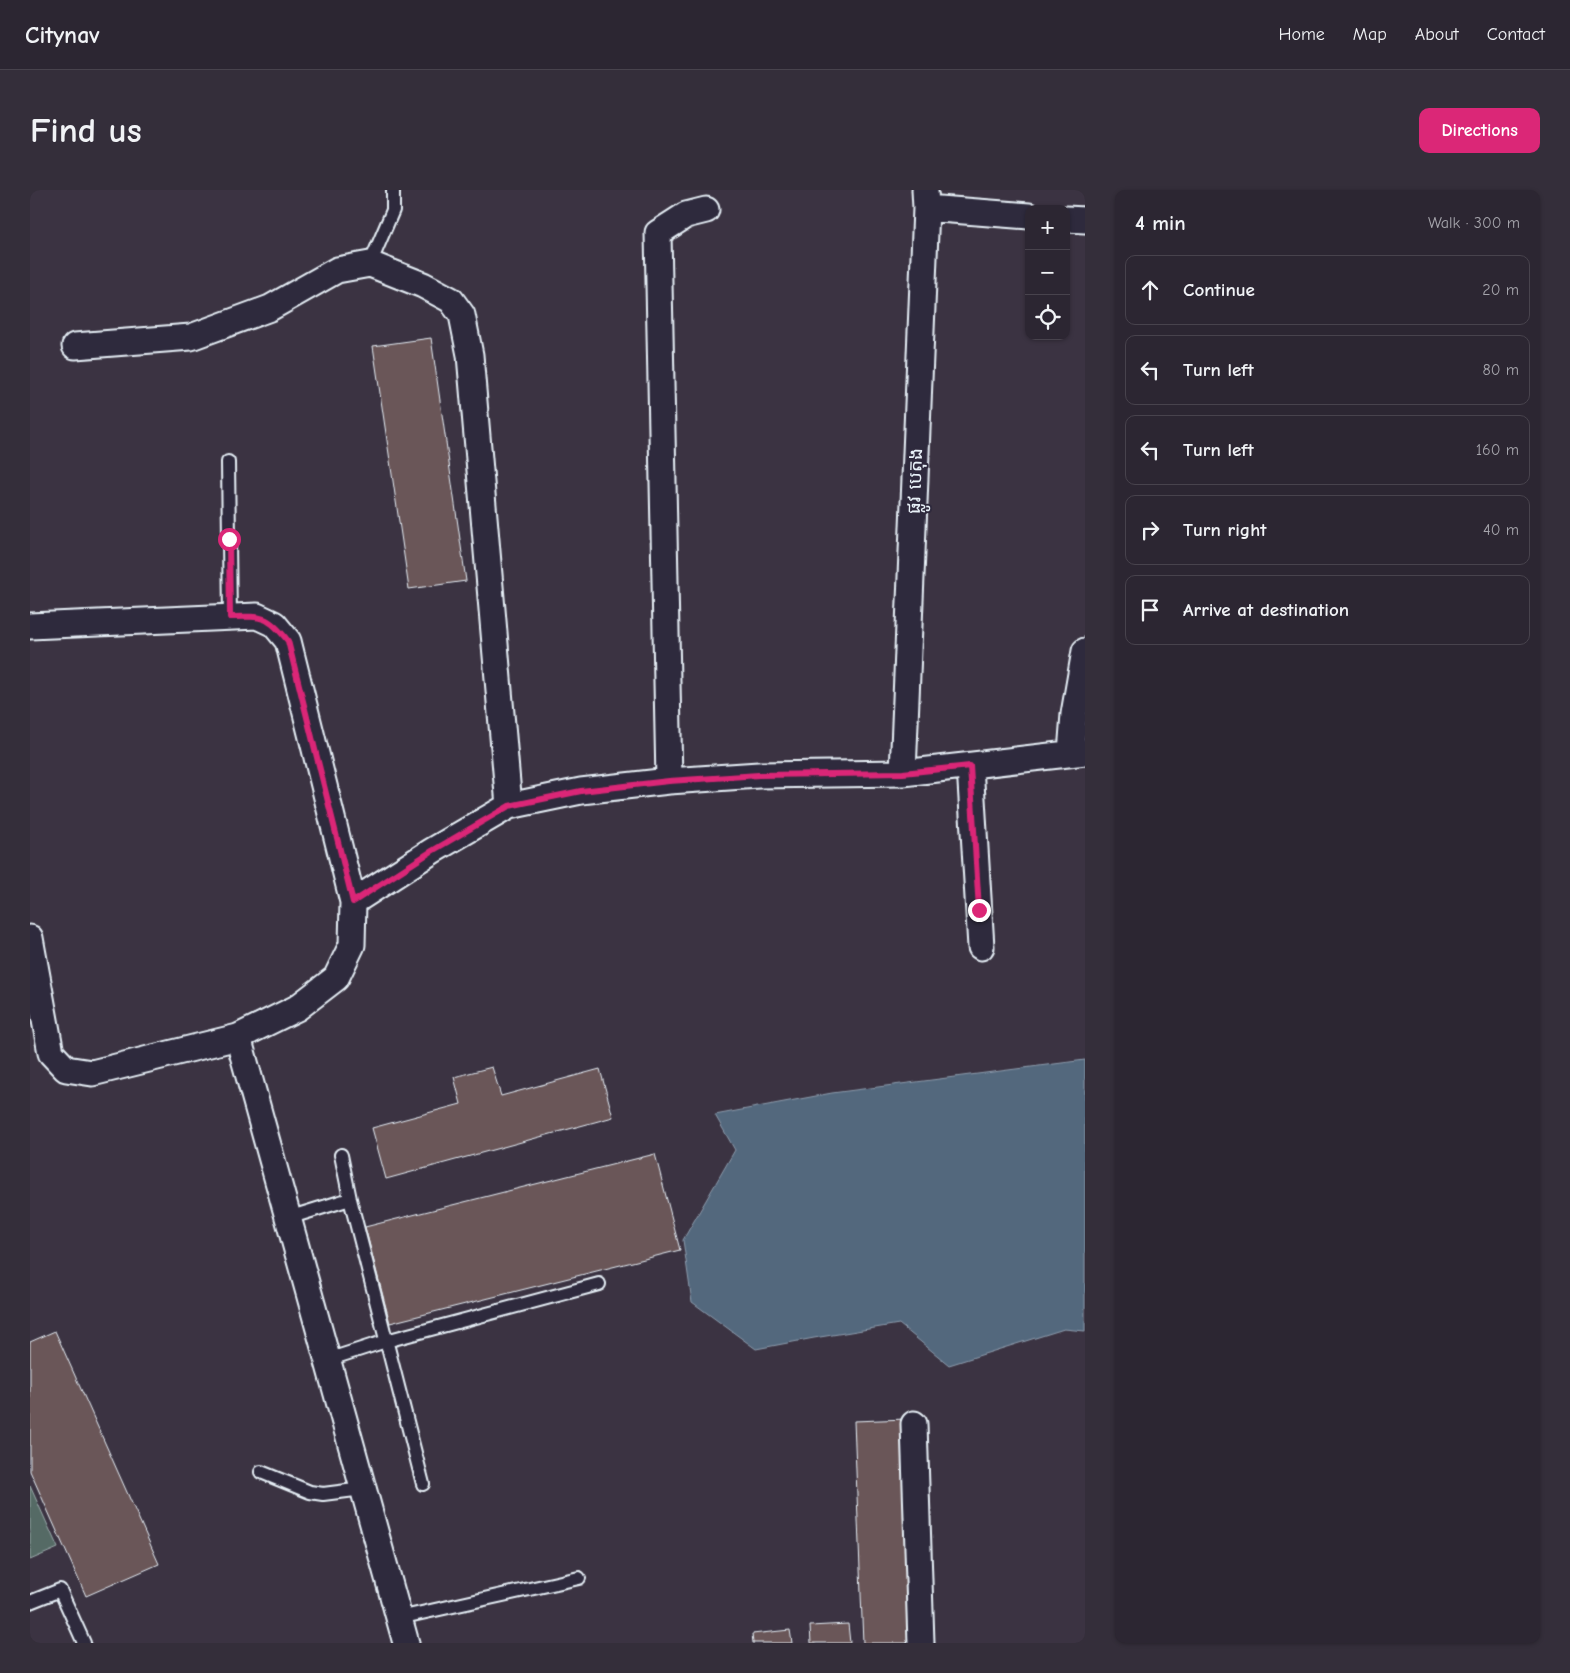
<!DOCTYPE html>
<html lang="en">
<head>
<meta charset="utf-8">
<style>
	:root { --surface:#2c2632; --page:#342e3a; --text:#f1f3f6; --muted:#a6a5ac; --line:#48434d; --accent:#db2777 }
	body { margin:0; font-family:"Comic Neue","Noto Sans Khmer",sans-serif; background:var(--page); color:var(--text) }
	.controls { position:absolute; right:15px; top:15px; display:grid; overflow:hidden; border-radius:10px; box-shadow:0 1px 4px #0004 }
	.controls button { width:45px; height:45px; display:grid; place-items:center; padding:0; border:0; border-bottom:1px solid var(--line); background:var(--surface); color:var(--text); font:25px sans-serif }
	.stop { position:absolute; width:15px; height:15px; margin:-11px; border:4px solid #db2777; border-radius:50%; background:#fff }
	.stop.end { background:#db2777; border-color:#fff; box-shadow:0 1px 5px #0008 }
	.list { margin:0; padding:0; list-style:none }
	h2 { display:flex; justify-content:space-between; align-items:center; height:65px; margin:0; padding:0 20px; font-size:21px }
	h2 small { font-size:16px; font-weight:400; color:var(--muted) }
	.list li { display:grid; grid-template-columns:32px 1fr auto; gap:15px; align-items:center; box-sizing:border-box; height:70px; margin:0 10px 10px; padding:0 10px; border:1px solid var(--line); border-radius:10px }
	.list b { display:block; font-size:19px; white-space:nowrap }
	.list em { font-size:16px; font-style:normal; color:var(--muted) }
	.icon { flex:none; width:28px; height:28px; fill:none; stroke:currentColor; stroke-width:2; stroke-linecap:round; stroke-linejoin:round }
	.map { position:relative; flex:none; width:1055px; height:1453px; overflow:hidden; border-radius:10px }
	header { display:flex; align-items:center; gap:30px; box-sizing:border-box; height:70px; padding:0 25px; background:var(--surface); border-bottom:1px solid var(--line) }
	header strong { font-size:24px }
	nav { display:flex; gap:28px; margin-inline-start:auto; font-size:18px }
	.intro { display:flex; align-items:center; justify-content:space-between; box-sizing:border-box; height:120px; padding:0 30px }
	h1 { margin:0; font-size:35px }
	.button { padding:12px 22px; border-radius:10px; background:var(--accent); color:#fff; font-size:18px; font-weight:700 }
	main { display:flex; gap:30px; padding:0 30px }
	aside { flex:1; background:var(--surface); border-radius:10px; box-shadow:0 1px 4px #0004 }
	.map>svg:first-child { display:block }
	.green { fill:#546a65; stroke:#9eaeae }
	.water { fill:#52677d; stroke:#8e9eae }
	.building { fill:#6a5658; stroke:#e8f1f8 }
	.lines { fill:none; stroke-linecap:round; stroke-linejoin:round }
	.service-casing { stroke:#e8f1f8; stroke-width:16 }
	.minor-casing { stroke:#e8f1f8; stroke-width:29 }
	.service { stroke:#2f2a3d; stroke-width:12 }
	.minor { stroke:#2f2a3d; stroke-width:25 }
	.route { stroke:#db2777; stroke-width:6 }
	.labels { text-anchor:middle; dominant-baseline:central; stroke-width:4; stroke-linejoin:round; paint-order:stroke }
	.street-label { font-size:19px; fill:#e8f1f8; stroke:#2f2a3d }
</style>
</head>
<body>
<header>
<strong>Citynav</strong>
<nav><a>Home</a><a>Map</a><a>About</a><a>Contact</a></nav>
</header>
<div class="intro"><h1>Find us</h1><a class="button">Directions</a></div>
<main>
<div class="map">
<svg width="1055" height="1453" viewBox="0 0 1055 1453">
	<rect width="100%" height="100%" fill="#3b3342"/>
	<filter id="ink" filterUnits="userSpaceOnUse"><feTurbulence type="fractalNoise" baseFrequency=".02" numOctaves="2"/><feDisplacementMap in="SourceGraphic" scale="10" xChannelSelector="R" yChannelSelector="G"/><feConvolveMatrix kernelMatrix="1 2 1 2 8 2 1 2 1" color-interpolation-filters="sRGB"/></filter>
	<g filter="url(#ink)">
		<path class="green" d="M0,1296L28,1358L0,1370Z"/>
		<path class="water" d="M1055,870V1141L1034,1139L919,1175L869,1134L784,1148L726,1159L662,1112L653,1050L705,960L685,925L802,903Z"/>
		<path class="building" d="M401,148L436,391L379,399L343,156Z
			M462,877L471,906L570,879L583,927L356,989L342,938L431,914L424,887Z
			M625,964L650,1060L360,1133L335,1037Z
			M25,1141L129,1374L56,1406L0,1281V1152Z
			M877,1229L886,1453H833L824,1231Z
			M818,1434L820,1453H781L780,1436Z
			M760,1440L762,1453H723L722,1444Z"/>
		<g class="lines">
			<g class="service-casing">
				<path id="service" d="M340,74L363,20V0
					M198,272L200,427
					M311,965L320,1009L393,1294
					M258,1028L320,1009
					M297,1170L356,1151L569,1094
					M231,1282L280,1302L293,1304L333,1299
					M0,1412L30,1400L54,1453
					M369,1428L549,1388"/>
			</g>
			<g class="minor-casing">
				<path id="minor" d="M896,18L999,26
					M1036,29L1055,30
					M45,156L161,147L240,118L307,80L340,74L393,95L421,110L432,125L440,165L479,616
					M0,436L227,426L244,434L258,451L323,712L322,755L306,788L267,818L208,847L62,883L36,879L21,863L0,748
					M1041,563L1044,524L1055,461
					M940,576L951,757
					M873,583L896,18L895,0
					M639,591L628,43L656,25L676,20
					M323,712L402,661L479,616L551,601L639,591L729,585L873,583L1055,562
					M208,847L376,1453
					M884,1234L891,1453"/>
			</g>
			<use href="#service" class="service"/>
			<use href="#minor" class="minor"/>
		</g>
	</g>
	<g class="lines" filter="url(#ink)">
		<path class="route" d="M199,349L200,427C232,426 238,425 258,451L323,712L402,661L479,616L551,601L639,591L729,585L873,583L940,576L949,720"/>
	</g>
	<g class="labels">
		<g class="street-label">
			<text transform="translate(885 291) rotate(-88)">ផ្លូវ បេតុង</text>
		</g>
	</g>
</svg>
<div class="controls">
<button>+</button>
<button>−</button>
<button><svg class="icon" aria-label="locate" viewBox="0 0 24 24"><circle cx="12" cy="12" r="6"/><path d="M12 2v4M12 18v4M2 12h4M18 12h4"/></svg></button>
</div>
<div class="stop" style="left:199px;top:349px"></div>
<div class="stop end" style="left:949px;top:720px"></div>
</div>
<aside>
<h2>4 min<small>Walk · 300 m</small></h2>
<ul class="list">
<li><svg class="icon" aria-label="ahead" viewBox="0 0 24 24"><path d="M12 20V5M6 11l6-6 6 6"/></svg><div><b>Continue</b></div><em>20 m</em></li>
<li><svg class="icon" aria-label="left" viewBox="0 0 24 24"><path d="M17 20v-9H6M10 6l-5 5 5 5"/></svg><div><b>Turn left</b></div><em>80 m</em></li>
<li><svg class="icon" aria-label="left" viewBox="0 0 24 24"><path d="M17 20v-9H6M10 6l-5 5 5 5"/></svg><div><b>Turn left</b></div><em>160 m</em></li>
<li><svg class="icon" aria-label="right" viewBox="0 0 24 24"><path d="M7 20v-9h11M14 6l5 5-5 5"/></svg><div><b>Turn right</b></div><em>40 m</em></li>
<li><svg class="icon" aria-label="arrive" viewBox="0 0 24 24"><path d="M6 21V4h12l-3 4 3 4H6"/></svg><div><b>Arrive at destination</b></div></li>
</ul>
</aside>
</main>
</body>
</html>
